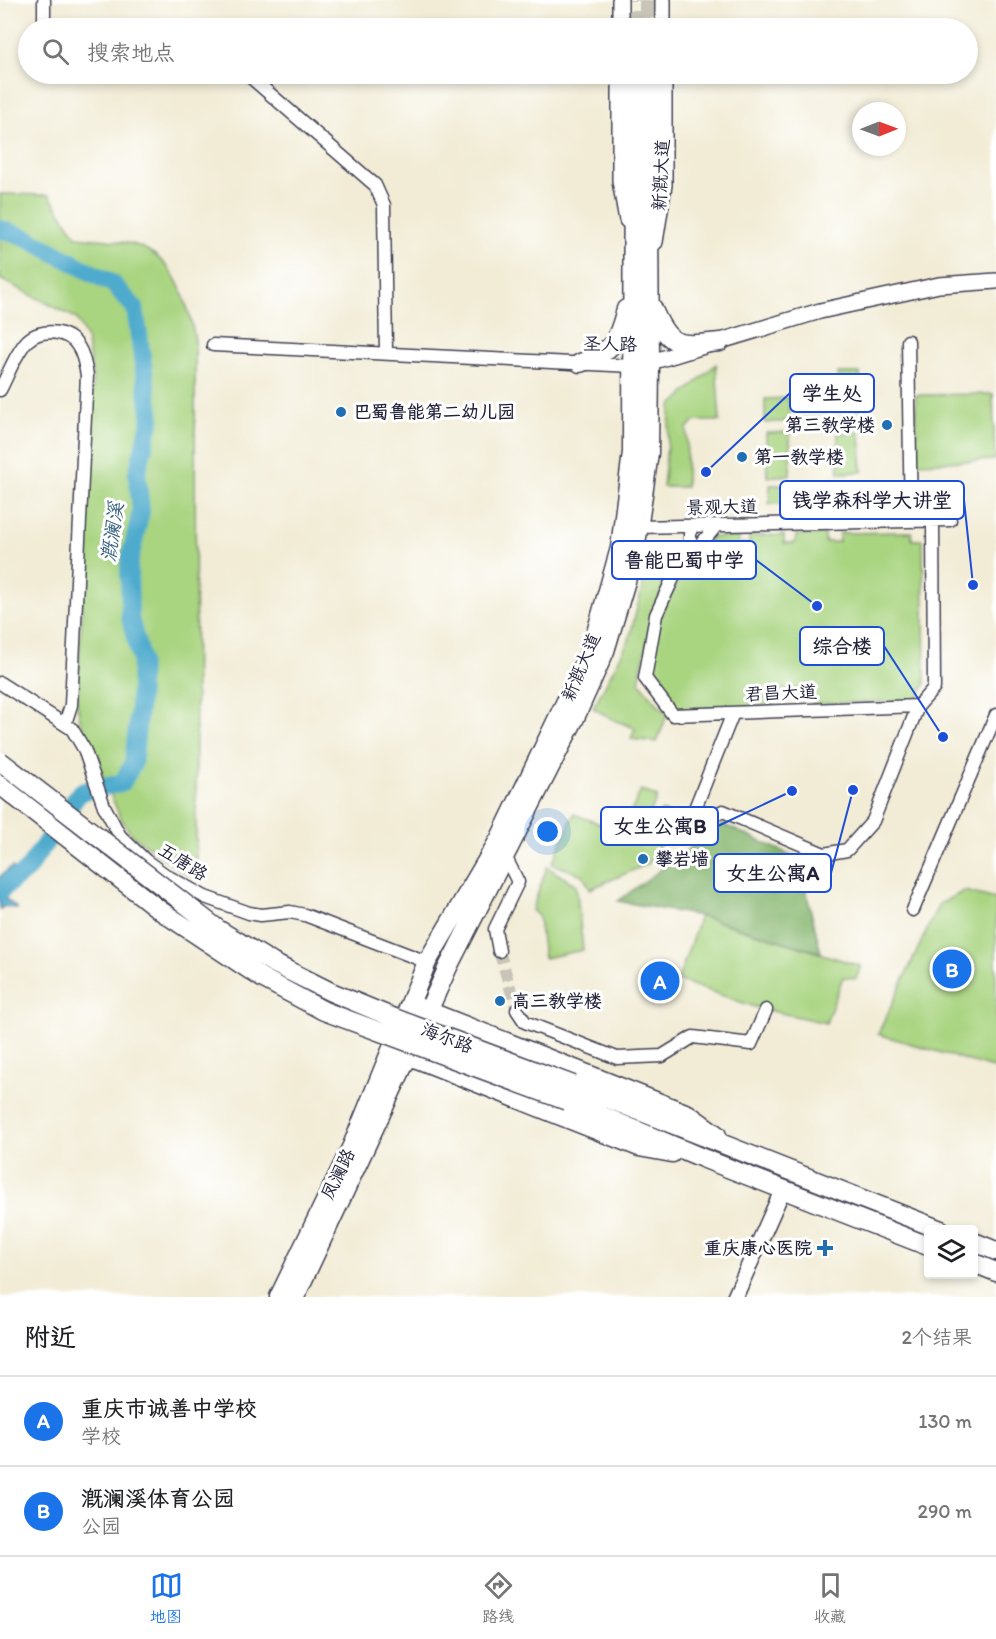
<!DOCTYPE html>
<html lang="zh">
<head>
<meta charset="utf-8">
<style>
	:root { --surface:#fff; --page:#f2f2f2; --text:#202124; --muted:#757577; --line:#e0e0e0; --accent:#1a73e8 }
	body { margin:0; font-family:Itim,"LXGW WenKai TC",sans-serif; background:var(--page); color:var(--text) }
	.controls { position:absolute; right:18px; bottom:18px; display:grid; overflow:hidden; border-radius:6px; box-shadow:0 3px 9px #0003 }
	.controls button { width:54px; height:54px; display:grid; place-items:center; padding:0; border:0; border-bottom:2px solid var(--line); background:var(--surface); color:var(--text); font:30px sans-serif }
	.compass { position:absolute; left:852px; top:102px; width:54px; height:54px; border-radius:50%; background:var(--surface); box-shadow:0 3px 9px #0003; rotate:89deg }
	.you { position:absolute; left:548px; top:832px; width:21px; height:21px; margin:-15px; border:4px solid #fff; border-radius:50%; background:#1a73e8; box-shadow:0 0 0 9px #1a73e833 }
	.badge { display:grid; place-items:center; width:39px; height:39px; border-radius:50%; background:var(--accent); color:#fff; font-size:20px; font-weight:700 }
	.pin { position:absolute; translate:-50% -50%; border:3px solid #fff; box-shadow:0 2px 6px #0006 }
	.list { margin:0; padding:0; list-style:none }
	h2 { display:flex; justify-content:space-between; align-items:center; height:78px; margin:0; padding:0 24px; font-size:26px }
	h2 small { font-size:20px; font-weight:400; color:var(--muted) }
	.list li { display:grid; grid-template-columns:39px 1fr auto; gap:18px; align-items:center; box-sizing:border-box; height:90px; padding:0 24px; border-top:2px solid var(--line) }
	.list b { display:block; font-size:22px; white-space:nowrap }
	.list p { margin:0; font-size:20px; white-space:nowrap; color:var(--muted) }
	.list em { font-size:20px; font-style:normal; color:var(--muted) }
	.icon { flex:none; width:33px; height:33px; fill:none; stroke:currentColor; stroke-width:2; stroke-linecap:round; stroke-linejoin:round }
	.map { position:relative; flex:none; width:996px; height:1297px; overflow:hidden }
	.search { position:absolute; background:var(--surface); box-shadow:0 3px 9px #0003; left:18px; right:18px; top:18px; height:66px; display:flex; align-items:center; gap:15px; box-sizing:border-box; padding:0 21px; border-radius:33px; color:var(--muted); font-size:22px }
	.sheet { height:258px; background:var(--surface) }
	nav { display:flex; justify-content:space-around; align-items:center; box-sizing:border-box; height:84px; border-top:2px solid var(--line); background:var(--surface); font-size:16px; color:var(--muted) }
	nav a { display:grid; justify-items:center; gap:3px }
	nav .on { color:var(--accent) }
	.map>svg:first-child { display:block }
	.green { fill:#a9d480; stroke:#667b5e; stroke-width:1.5 }
	.forest { fill:#86b66e; stroke:#546c54; stroke-width:1.5 }
	.water { fill:#4fabcd; stroke:#386684; stroke-width:1.5 }
	.lines { fill:none; stroke-linecap:round; stroke-linejoin:round }
	.river { stroke:#4fabcd; stroke-width:18 }
	.minor-tunnel { stroke:#c8c4b7; stroke-width:12; stroke-dasharray:12 6; stroke-linecap:butt }
	.primary-tunnel { stroke:#c8c4b7; stroke-width:18; stroke-dasharray:18 9; stroke-linecap:butt }
	.minor-casing { stroke:#414052; stroke-width:15 }
	.tertiary-casing { stroke:#414052; stroke-width:18 }
	.primary-casing { stroke:#414052; stroke-width:21 }
	.minor { stroke:#fff; stroke-width:12 }
	.tertiary { stroke:#fff; stroke-width:15 }
	.primary { stroke:#fff; stroke-width:18 }
	.primary-bridge-casing { stroke:#414052; stroke-width:21; stroke-linecap:butt }
	.primary-bridge { stroke:#fff; stroke-width:18 }
	.poi-dot { fill:#1f6fb2; stroke:#fff; stroke-width:2 }
	.labels { text-anchor:middle; dominant-baseline:central; stroke-width:6; stroke-linejoin:round; paint-order:stroke }
	.street-label { font-size:18px; fill:#22223b; stroke:#fff }
	.poi-label { font-size:18px; font-weight:bold; fill:#22223b; stroke:#fff; text-anchor:start }
	.water-label { font-size:20px; font-style:italic; fill:#36607d; stroke:#fff }
	.leader { fill:none; stroke:#1d4ed8; stroke-width:2 }
	.callout-dot { fill:#1d4ed8; stroke:#fff; stroke-width:2 }
	.callout { fill:#fff; stroke:#1d4ed8; stroke-width:2 }
	.callout-label { font-size:20px; text-anchor:middle; font-weight:bold; fill:#22223b }
</style>
</head>
<body>
<div class="map">
<svg width="996" height="1297" viewBox="0 0 996 1297">
	<rect width="100%" height="100%" fill="#fff"/>
	<filter id="ink" filterUnits="userSpaceOnUse"><feTurbulence type="fractalNoise" baseFrequency=".0167" numOctaves="2"/><feDisplacementMap in="SourceGraphic" scale="12" xChannelSelector="R" yChannelSelector="G"/><feConvolveMatrix kernelMatrix="1 2 1 2 8 2 1 2 1" color-interpolation-filters="sRGB"/></filter>
	<filter id="wash" filterUnits="userSpaceOnUse"><feTurbulence type="fractalNoise" baseFrequency=".008" numOctaves="4" result="noise"/><feDisplacementMap in="SourceGraphic" scale="24" xChannelSelector="R" yChannelSelector="G"/><feGaussianBlur stdDeviation="1.35" result="paint"/><feColorMatrix in="noise" values="0 0 0 0 0 0 0 0 0 0 0 0 0 0 0 0 0 1.4 0 .05"/><feComposite in="paint" operator="in"/></filter>
	<g filter="url(#wash)">
		<rect width="100%" height="100%" fill="#f2ecd6"/>
		<path class="green" d="M0,194L49,195L77,237C94,239 112,240 128,243C175,253 188,301 195,341L196,858L188,875L131,834L120,817L81,723L77,705L93,379L86,337L76,318L0,279Z
			M716,364L720,421H695L687,428L686,487H663L671,406Z
			M838,373H860V409L838,410Z
			M993,394L995,460L916,463V395Z
			M789,398L790,421L765,423V399Z
			M790,432V475L767,477L766,433Z
			M860,432L862,472L839,473L838,433Z
			M797,484V503L769,504L770,485Z
			M912,532V540H923L925,685L916,701L813,704V689L775,690L774,705L674,710L652,679L651,663L658,616L685,571L712,537H738V544H749V536L784,535V543H795L796,535L825,534V542H839V533Z
			M671,566L652,615L639,682L667,715L657,742L631,739L635,728L614,720L593,708L629,640L646,573Z
			M641,790L657,797L648,819L656,822L661,811L675,816L650,863L590,889L583,875L552,864L574,814L619,831L627,812H631Z
			M547,867L576,885L583,950L544,958L539,917L532,910Z
			M964,891L996,899V1069L878,1034L939,904Z
			M700,916L861,966L856,979L843,977L826,1023L758,1008L678,980Z"/>
		<path class="forest" d="M722,824L798,858L821,953L700,916L618,901Z"/>
		<path class="water" d="M12,867L24,880L5,898L18,909L4,906L0,910V876Z"/>
		<g class="lines">
			<path class="river" d="M0,229L25,237L113,284L135,308L151,419L137,473L141,511L129,564L130,618L141,659L139,709L133,764L122,783L80,792L27,870L0,891"/>
		</g>
	</g>
	<g filter="url(#ink)">
		<g class="lines">
			<path class="minor-tunnel" d="M499,951L517,1010"/>
			<path class="primary-tunnel" d="M648,0V28
				M634,28V0"/>
			<g class="minor-casing">
				<path id="minor" d="M44,0V28
					M247,74L375,185L384,205L386,353
					M908,341L911,521
					M213,345L632,366
					M0,390C8,375 15,354 27,341C41,327 70,330 79,348C84,356 85,366 87,375L71,705L65,724
					M717,525L674,576L656,615L645,678L673,715L918,706L934,688L933,521
					M638,527L950,520
					M690,557V526
					M0,683L72,729L84,749L104,806L120,836L146,861L167,876L205,897L249,913L261,915L290,912L305,915L427,962
					M688,826L733,713
					M666,835L723,811L824,854L847,850L873,821L918,706
					M913,910L996,715
					M499,951L495,929L518,882L505,856
					M517,1010L525,1022L617,1058L662,1056L693,1037L751,1044L766,1010"/>
			</g>
			<g class="tertiary-casing">
				<path id="tertiary" d="M663,0V28
					M620,28V0
					M620,74V181L627,220
					M655,242L664,185V74
					M641,365L820,311L939,285L996,281
					M735,1297L783,1189"/>
			</g>
			<g class="primary-casing">
				<path id="primary" d="M652,307C669,349 679,346 720,342
					M580,363C613,353 618,340 626,309
					M418,1007L688,1114L717,1135
					M397,1051L639,1147L672,1153
					M573,1085L941,1230
					M567,1101L705,1159L928,1246
					M974,1242L996,1251
					M974,1263L996,1272
					M279,1297L352,1146L427,962L500,838L592,647L620,548L632,452L633,74
					M295,1297L408,1056L448,967L574,720L605,651L635,551L649,453L650,364L648,74"/>
			</g>
			<use href="#minor" class="minor"/>
			<use href="#tertiary" class="tertiary"/>
			<use href="#primary" class="primary"/>
			<g class="primary-bridge-casing">
				<path id="primary-bridge" d="M0,761L219,930L273,963L331,992L389,1016L573,1085
					M0,785L161,911L262,978L324,1011L567,1101"/>
			</g>
			<use href="#primary-bridge" class="primary-bridge"/>
		</g>
	</g>
	<g class="poi-dot">
		<circle cx="341" cy="412" r="6"/>
		<circle cx="887" cy="425" r="6"/>
		<circle cx="742" cy="457" r="6"/>
		<circle cx="643" cy="859" r="6"/>
		<circle cx="500" cy="1001" r="6"/>
		<path d="M822 1239h6v6h6v6h-6v6h-6v-6h-6v-6h6z"/>
	</g>
	<g class="labels">
		<g class="street-label">
			<text transform="translate(661 175) rotate(-87)">新溉大道</text>
			<text transform="translate(610 344) rotate(1)">圣人路</text>
			<text transform="translate(722 507) rotate(-1)">景观大道</text>
			<text transform="translate(581 667) rotate(-67)">新溉大道</text>
			<text transform="translate(781 693) rotate(-2)">君昌大道</text>
			<text transform="translate(183 862) rotate(32)">五唐路</text>
			<text transform="translate(447 1038) rotate(21)">海尔路</text>
			<text transform="translate(338 1174) rotate(-64)">凤澜路</text>
		</g>
		<g class="poi-label">
			<text x="353" y="412">巴蜀鲁能第二幼儿园</text>
			<text x="875" y="425" text-anchor="end">第三教学楼</text>
			<text x="754" y="457">第一教学楼</text>
			<text x="655" y="859">攀岩墙</text>
			<text x="512" y="1001">高三教学楼</text>
			<text x="812" y="1248" text-anchor="end">重庆康心医院</text>
		</g>
		<g class="water-label">
			<text transform="translate(112 532) rotate(-82)">溉澜溪</text>
		</g>
	</g>
	<path class="leader" d="M706 472L790 393M973 585L964 500M817 606L756 560M943 737L884 646M792 791L718 826M853 790L831 873"/>
	<g class="callout-dot">
		<circle cx="706" cy="472" r="6"/>
		<circle cx="973" cy="585" r="6"/>
		<circle cx="817" cy="606" r="6"/>
		<circle cx="943" cy="737" r="6"/>
		<circle cx="792" cy="791" r="6"/>
		<circle cx="853" cy="790" r="6"/>
	</g>
	<g class="callout">
		<rect x="790" y="374" width="84" height="38" rx="6"/>
		<rect x="780" y="481" width="184" height="38" rx="6"/>
		<rect x="612" y="541" width="144" height="38" rx="6"/>
		<rect x="800" y="627" width="84" height="38" rx="6"/>
		<rect x="601" y="807" width="117" height="38" rx="6"/>
		<rect x="714" y="854" width="117" height="38" rx="6"/>
	</g>
	<g class="callout-label">
		<text x="832" y="400">学生处</text>
		<text x="872" y="507">钱学森科学大讲堂</text>
		<text x="684" y="567">鲁能巴蜀中学</text>
		<text x="842" y="653">综合楼</text>
		<text x="660" y="833">女生公寓B</text>
		<text x="773" y="880">女生公寓A</text>
	</g>
</svg>
<div class="controls">
<button><svg class="icon" aria-label="layers" viewBox="0 0 24 24"><path d="M12 4l9 5-9 5-9-5zM3 14l9 5 9-5"/></svg></button>
</div>
<svg class="compass" viewBox="-18 -18 36 36"><path d="M0-13l5 13h-10z" fill="#e53935"/><path d="M0 13l5-13h-10z" fill="#757577"/></svg>
<div class="you"></div>
<div class="pin badge" style="left:660px;top:981px">A</div>
<div class="pin badge" style="left:952px;top:969px">B</div>
<div class="search"><svg class="icon" aria-label="search" viewBox="0 0 24 24"><circle cx="10" cy="10" r="6"/><path d="M15 15l6 6"/></svg>搜索地点</div>
</div>
<section class="sheet">
<h2>附近<small>2个结果</small></h2>
<ul class="list">
<li><span class="badge">A</span><div><b>重庆市诚善中学校</b><p>学校</p></div><em>130 m</em></li>
<li><span class="badge">B</span><div><b>溉澜溪体育公园</b><p>公园</p></div><em>290 m</em></li>
</ul>
</section>
<nav>
<a class="on"><svg class="icon" aria-label="map" viewBox="0 0 24 24"><path d="M3 6l6-2 6 2 6-2v14l-6 2-6-2-6 2zM9 4v14M15 6v14"/></svg>地图</a>
<a><svg class="icon" aria-label="directions" viewBox="0 0 24 24"><path d="M12 3l9 9-9 9-9-9zM9 14v-3h6M13 9l2 2-2 2"/></svg>路线</a>
<a><svg class="icon" aria-label="saved" viewBox="0 0 24 24"><path d="M7 4h10v16l-5-4-5 4z"/></svg>收藏</a>
</nav>
</body>
</html>
